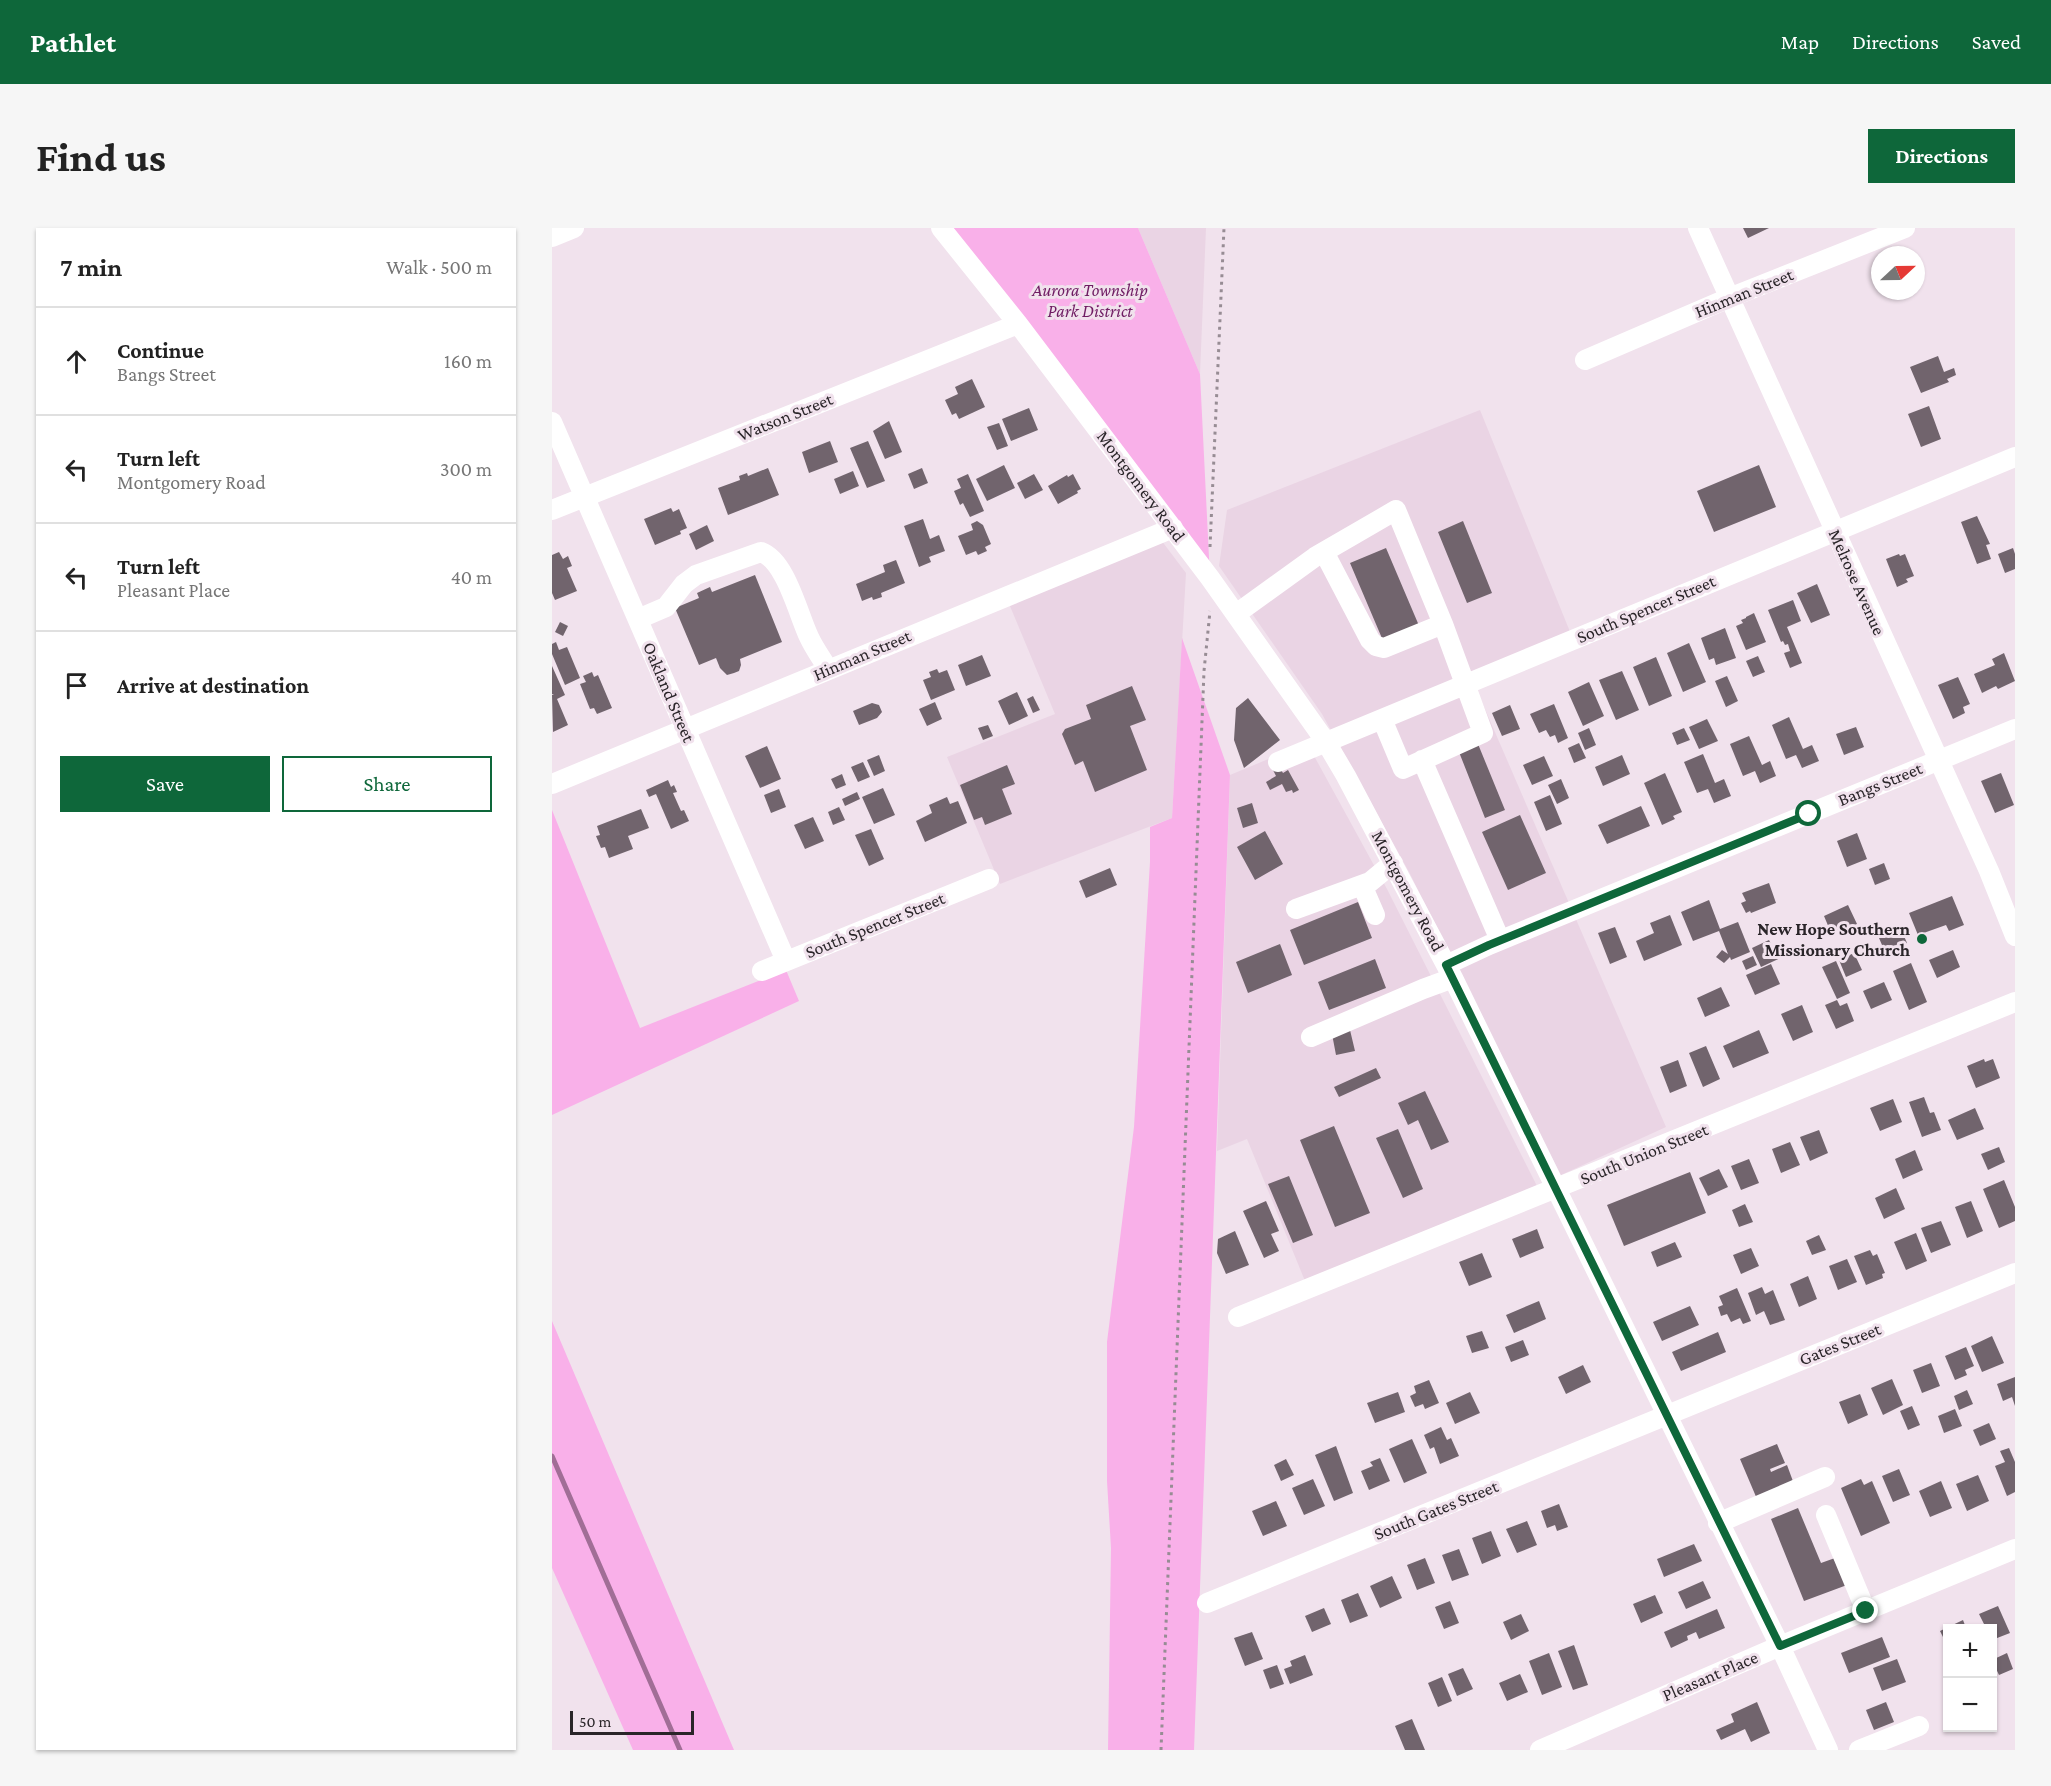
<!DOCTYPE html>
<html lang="en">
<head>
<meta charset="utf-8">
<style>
	:root { --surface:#fff; --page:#f6f6f6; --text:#222; --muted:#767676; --line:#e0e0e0; --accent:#0e673a }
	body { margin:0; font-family:"Crimson Pro",serif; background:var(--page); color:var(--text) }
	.controls { position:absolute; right:18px; bottom:18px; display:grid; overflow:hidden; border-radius:0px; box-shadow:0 2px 4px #0004 }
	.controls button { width:54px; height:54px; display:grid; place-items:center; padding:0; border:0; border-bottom:2px solid var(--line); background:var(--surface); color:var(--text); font:30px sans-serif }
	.compass { position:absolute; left:1319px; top:18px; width:54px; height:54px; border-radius:50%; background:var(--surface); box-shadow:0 2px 4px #0004; rotate:68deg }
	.scale { position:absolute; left:18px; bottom:15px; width:124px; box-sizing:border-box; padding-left:6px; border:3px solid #2a2529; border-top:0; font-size:16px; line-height:21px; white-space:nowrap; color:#2a2529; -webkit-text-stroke:4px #f1e2ed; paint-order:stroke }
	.stop { position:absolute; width:18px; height:18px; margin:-14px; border:4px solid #0e673a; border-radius:50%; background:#fff }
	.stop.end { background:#0e673a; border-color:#fff; box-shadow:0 2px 6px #0008 }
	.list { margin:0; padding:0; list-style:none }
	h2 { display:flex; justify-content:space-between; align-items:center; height:78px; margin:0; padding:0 24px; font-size:26px }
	h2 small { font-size:20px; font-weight:400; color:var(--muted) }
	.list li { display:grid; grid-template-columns:39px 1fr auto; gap:18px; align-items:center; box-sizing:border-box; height:108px; padding:0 24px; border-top:2px solid var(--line) }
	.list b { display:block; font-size:22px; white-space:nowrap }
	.list p { margin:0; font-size:20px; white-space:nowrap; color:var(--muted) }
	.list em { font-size:20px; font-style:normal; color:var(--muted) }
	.actions { display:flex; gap:12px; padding:18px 24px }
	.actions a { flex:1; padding:14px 0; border:2px solid var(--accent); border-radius:0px; text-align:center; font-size:21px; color:var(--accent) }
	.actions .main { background:var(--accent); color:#fff }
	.icon { flex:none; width:33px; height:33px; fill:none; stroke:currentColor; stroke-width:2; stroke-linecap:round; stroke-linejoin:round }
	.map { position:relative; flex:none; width:1463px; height:1522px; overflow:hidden; border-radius:0px }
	header { display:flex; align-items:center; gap:36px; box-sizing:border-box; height:84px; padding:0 30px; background:var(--accent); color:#fff }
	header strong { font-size:28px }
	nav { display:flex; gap:33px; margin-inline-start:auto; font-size:21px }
	.intro { display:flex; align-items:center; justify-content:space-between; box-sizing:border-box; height:144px; padding:0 36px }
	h1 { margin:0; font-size:42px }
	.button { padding:15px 27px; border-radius:0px; background:var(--accent); color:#fff; font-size:21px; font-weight:700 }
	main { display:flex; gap:36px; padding:0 36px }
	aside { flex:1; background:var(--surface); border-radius:0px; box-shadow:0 2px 4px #0004 }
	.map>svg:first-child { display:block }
	.built { fill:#ead4e4 }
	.green { fill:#f9b0e9 }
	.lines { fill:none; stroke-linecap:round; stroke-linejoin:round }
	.stream { stroke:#a16e96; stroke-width:5 }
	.building { fill:#71646d }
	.path { stroke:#978c94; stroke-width:3; stroke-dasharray:3 4.5; stroke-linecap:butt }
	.minor { stroke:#fff; stroke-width:20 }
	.route { stroke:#0e673a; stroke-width:8 }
	.poi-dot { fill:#0e673a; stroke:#f1e2ed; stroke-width:2 }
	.labels { text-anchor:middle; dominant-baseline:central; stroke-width:6; stroke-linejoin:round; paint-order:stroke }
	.park-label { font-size:18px; font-style:italic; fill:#6f1c63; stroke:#f1e2ed }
	.street-label { font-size:18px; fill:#2a2529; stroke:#f1e2ed }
	.poi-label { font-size:18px; font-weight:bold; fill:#2a2529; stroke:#f1e2ed; text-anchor:end }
</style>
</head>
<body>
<header>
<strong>Pathlet</strong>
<nav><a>Map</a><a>Directions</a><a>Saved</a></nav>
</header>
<div class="intro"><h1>Find us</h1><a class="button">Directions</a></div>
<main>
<aside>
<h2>7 min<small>Walk · 500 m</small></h2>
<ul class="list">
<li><svg class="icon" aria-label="ahead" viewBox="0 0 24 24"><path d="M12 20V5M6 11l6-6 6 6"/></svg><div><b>Continue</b><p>Bangs Street</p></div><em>160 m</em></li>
<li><svg class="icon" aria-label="left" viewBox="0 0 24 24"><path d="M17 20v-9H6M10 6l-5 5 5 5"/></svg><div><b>Turn left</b><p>Montgomery Road</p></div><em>300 m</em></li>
<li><svg class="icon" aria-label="left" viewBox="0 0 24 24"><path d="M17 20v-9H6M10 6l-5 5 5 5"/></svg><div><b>Turn left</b><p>Pleasant Place</p></div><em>40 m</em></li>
<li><svg class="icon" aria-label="arrive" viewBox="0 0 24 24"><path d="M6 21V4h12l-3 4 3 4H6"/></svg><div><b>Arrive at destination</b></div></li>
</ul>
<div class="actions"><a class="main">Save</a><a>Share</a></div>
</aside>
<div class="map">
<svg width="1463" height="1522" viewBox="0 0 1463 1522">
	<rect width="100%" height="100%" fill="#f1e2ed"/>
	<path class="built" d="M586,0H654L648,146Z
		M928,182L1023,416L923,458L1114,899L1009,947L857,644L770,486L667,338L675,282Z
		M606,308L634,345L620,590L448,656L395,529L503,486L455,371Z
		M755,515L835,661L985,958L753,1053L695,911L665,923L678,547Z"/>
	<path class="green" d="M389,0H586L648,146L658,350Z
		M630,410L678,547L642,1522H556L559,1320L555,1253V1114L582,899L598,634V599L620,590Z
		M0,582L88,800L234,742L247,773L0,887Z
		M0,1093L182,1522H81L0,1340Z"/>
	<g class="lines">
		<path class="stream" d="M0,1228L128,1522"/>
	</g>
	<path class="building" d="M1191,0H1217L1196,10Z
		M1386,128L1392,144L1402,140L1404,147L1395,151L1397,154L1369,165L1358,139Z
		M420,151L433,179L407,191L404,185L400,187L393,172L406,166L403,159Z
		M1377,178L1389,211L1369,219L1356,186Z
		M477,180L486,202L459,213L450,191Z
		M337,193L350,224L333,231L321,203Z
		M447,195L456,218L445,222L435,199Z
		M278,213L286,234L257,245L250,224Z
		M316,213L333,253L315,260L298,220Z
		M452,237L463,260L435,273L424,251Z
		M1207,237L1224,279L1162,304L1145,263Z
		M216,240L227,267L176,287L166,260L188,252L187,248L195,245L196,248Z
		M370,240L376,255L362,261L356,246Z
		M301,243L307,258L288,266L282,251Z
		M416,246L432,283L418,289L411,275L408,277L402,263L409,260L405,251Z
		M482,246L491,262L473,271L465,255Z
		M521,246L529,261L525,263L526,265L506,276L496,258L515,247L516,249Z
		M119,280L121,284L127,281L135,300L128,303L129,306L103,317L92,291Z
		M1425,288L1438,316L1434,317L1439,331L1425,336L1409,294Z
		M371,291L378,311L387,307L393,323L377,329L379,334L367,339L352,298Z
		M425,293L431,297L439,316L433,319L435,323L426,327L424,323L414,327L406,308L421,302L419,296Z
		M911,293L940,365L915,375L886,304Z
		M155,297L162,313L144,322L137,306Z
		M834,320L868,400L832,415L798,335Z
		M1461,320L1463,326V341L1453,345L1446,326Z
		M7,324L11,331L16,328L20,338L15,340L25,363L3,372L0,365V327Z
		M1347,326L1348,328L1353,326L1362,348L1354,351L1356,354L1345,359L1334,331Z
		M344,332L353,355L329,365L330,369L321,372L320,369L310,373L304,356L333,344L331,337Z
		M203,347L230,414L188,431L189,437L187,443L182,445L175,447L168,440L164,430L147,437L123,380L147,370L145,365L158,359L160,364Z
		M1265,356L1278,387L1259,395L1245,365Z
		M1241,372L1249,393L1235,399L1250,435L1238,440L1232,425L1238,423L1236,416L1233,417L1231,413L1229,414L1216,382Z
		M1202,385L1214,414L1194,422L1184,398L1191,395L1189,392L1194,390V389Z
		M8,394L16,398L11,408L3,404Z
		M1173,400L1184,430L1164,437L1162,430L1157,432L1149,410Z
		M4,414L7,422L15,419L28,450L13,457L0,426V416Z
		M1137,415L1154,454L1131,464L1115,425Z
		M1452,425L1463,453L1446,461L1444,458L1430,465L1422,446L1443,437L1440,431Z
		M430,427L439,448L414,458L406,437Z
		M1206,428L1213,444L1201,449L1194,433Z
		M1104,429L1120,468L1097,478L1081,439Z
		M0,438L13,467L5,471L16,497L1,504L0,467L2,466H0Z
		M385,441L387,445L395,442L403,462L379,472L371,452L379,449L377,444Z
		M1070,443L1087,482L1064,492L1047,452Z
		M40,444L42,449L46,447L60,480L45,486L42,480L38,481L28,456L34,454L31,448Z
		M1175,448L1186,473L1174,479L1163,453Z
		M1406,449L1418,476L1411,479L1413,485L1401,491L1386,457Z
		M1037,454L1052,488L1031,498L1016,464Z
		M580,458L594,492L578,498L595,542L543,564L531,533L523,537L510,506L513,501L539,491L534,477Z
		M465,464L476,488L457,497L446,473Z
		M481,468L488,482L481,485L475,471Z
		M696,470L728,512L692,540L682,512L684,480Z
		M383,474L390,491L375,498L367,481Z
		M320,475L327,477L330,484L325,490L307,497L301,483Z
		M1002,476L1016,510L1006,515L1003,507L998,509L994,502L987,505L978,486Z
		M958,477L968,501L950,508L940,485Z
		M1237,489L1251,521L1260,517L1267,533L1250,540L1244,527L1234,531L1220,497Z
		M1155,491L1166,513L1147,521L1137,499Z
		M436,497L441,508L431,512L426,500Z
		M1304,499L1312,519L1292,527L1284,506Z
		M1037,500L1044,517L1033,522L1026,505Z
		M1132,500L1138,512L1125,517L1120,505Z
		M1197,508L1210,537L1218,533L1224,548L1208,555L1203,543L1191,548L1178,516Z
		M1027,515L1034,530L1022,535L1016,520Z
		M926,516L953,582L933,590L907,524Z
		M215,518L229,551L208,560L193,528Z
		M1151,526L1163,555L1172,551L1179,568L1162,575L1156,561L1145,565L1132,534Z
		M327,527L333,543L322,548L315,532Z
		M1070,527L1078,546L1051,558L1043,539Z
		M992,528L1001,548L980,557L971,537Z
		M311,534L318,549L306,554L299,539Z
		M455,537L463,556L450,561L460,586L433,597L430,589L422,592L408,557Z
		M726,537L731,545L736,542L747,562L741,565L740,562L734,564L730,556L718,562L714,554L724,548L720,540Z
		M1113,545L1130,584L1121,588L1123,591L1110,597L1092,555Z
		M1449,545L1462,577L1443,585L1429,553Z
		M290,546L294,557L284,561L279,551Z
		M1009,551L1017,570L1005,576L996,557Z
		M116,552L119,559L122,557L125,564L121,565L129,583L132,582L137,593L119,601L104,566L97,569L94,562Z
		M331,560L343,587L322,596L310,569Z
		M227,561L234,579L219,585L212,567Z
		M305,564L308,571L293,578L290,571Z
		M998,567L1010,596L994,603L982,574Z
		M395,569L398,576L406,573L415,595L373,614L364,593L380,585L377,577Z
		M700,575L706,595L691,600L685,580Z
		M1089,578L1098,598L1055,616L1046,597Z
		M287,579L293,592L281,597L276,584Z
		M89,581L97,600L76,608L81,621L57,630L53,619L49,620L44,608L48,607L45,598Z
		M968,587L994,645L956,662L930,604Z
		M261,589L272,613L253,621L242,597Z
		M319,601L332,631L317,638L303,607Z
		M713,603L731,636L703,652L685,619Z
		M1305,605L1315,631L1295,639L1285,613Z
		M1332,635L1338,651L1323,657L1317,641Z
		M558,640L565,657L534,670L527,653Z
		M1217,655L1224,675L1199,685L1198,683L1194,685L1189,675L1194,673L1190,665Z
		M1400,668L1412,697L1397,703L1394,697L1366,707L1357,685Z
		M1157,672L1168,701L1186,694L1198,724L1179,732L1178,729L1172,735L1164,729L1170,722L1176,726L1167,703L1141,713L1129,684Z
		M806,674L820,710L752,737L738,702Z
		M1296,677L1305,696L1280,707L1272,688Z
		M1118,687L1130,717L1092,733L1084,713L1102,705L1098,695Z
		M1063,699L1075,729L1058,736L1046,705Z
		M1349,701L1355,715L1333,724L1327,710Z
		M1217,712L1220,718L1231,713L1237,726L1209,739L1200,720Z
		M728,716L740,747L696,765L684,734Z
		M1401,722L1408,739L1385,750L1377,732Z
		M1302,725L1310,742L1294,749L1287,732Z
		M1201,728L1205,737L1194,742L1190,733Z
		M823,731L834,760L777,782L766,754Z
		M1284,733L1298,765L1285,771L1270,739Z
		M1359,735L1375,774L1357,782L1341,743Z
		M1219,736L1228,756L1203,767L1194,747Z
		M1332,754L1340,772L1319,781L1311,763Z
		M1169,759L1178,778L1153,789L1145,770Z
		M1285,772L1288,778L1295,775L1302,793L1284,801L1273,777Z
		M1250,777L1261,804L1241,813L1229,786Z
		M798,802L803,823L784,827L780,806Z
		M1207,802L1217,825L1181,840L1171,818Z
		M1154,818L1168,851L1151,859L1137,825Z
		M1432,831L1433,834L1441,831L1448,850L1424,860L1415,838Z
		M1126,832L1135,858L1118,865L1108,839Z
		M824,840L829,850L787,869L782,859Z
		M873,863L897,914L879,922L866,892L856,897L846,875Z
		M1372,869L1378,885L1382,884L1389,902L1370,909L1357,874Z
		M1341,871L1350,894L1328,903L1318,880Z
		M1423,880L1432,901L1405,912L1396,892Z
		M782,898L818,985L783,999L748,912Z
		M846,901L871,961L851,970L824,910Z
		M1267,902L1276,925L1258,933L1248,909Z
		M1238,914L1248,937L1229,945L1220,921Z
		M1447,919L1453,934L1436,942L1429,926Z
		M1363,922L1371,942L1351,951L1343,931Z
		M1197,931L1207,955L1189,962L1179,938Z
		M1167,941L1176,959L1156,968L1147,950Z
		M1138,944L1154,985L1072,1018L1055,977Z
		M737,948L761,1007L741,1015L716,956Z
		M1452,952L1463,979V993L1447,1000L1431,961Z
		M1344,960L1353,981L1332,991L1323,970Z
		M714,973L727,1003L719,1006L727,1023L712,1030L691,983Z
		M1419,973L1431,1003L1415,1010L1403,979Z
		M1193,976L1201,994L1187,999L1180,982Z
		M1389,993L1399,1017L1379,1025L1369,1000Z
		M985,1001L992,1020L968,1030L960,1011Z
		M683,1003L697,1037L674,1046L665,1025L666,1011Z
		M1364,1005L1375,1033L1354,1042L1342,1014Z
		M1267,1007L1274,1022L1260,1027L1254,1013Z
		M1123,1014L1130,1029L1105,1039L1099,1024Z
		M1199,1020L1207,1038L1189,1046L1181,1027Z
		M1318,1022L1321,1028L1325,1026L1333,1045L1330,1046L1331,1050L1314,1057L1302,1028Z
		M930,1025L940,1049L917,1058L907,1034Z
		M1295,1031L1305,1054L1286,1062L1277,1038Z
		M1256,1048L1265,1071L1247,1079L1238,1056Z
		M1210,1059L1213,1066L1221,1062L1233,1092L1218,1097L1212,1083L1204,1087L1196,1065Z
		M1185,1060L1199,1093L1191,1096L1188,1090L1179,1094L1175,1086L1169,1088L1166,1079L1171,1077L1167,1068Z
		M987,1073L994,1091L962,1105L954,1087Z
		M1138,1078L1147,1097L1110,1113L1101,1094Z
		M930,1103L937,1120L920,1125L914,1108Z
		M1166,1104L1174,1124L1129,1143L1120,1124Z
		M1440,1108L1452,1135L1430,1144L1419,1118Z
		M971,1112L977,1127L959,1134L953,1119Z
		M1414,1119L1422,1138L1413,1142L1415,1147L1403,1152L1393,1128Z
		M1379,1135L1388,1158L1370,1165L1361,1142Z
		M1031,1137L1039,1154L1014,1166L1006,1149Z
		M1463,1149V1178L1460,1169L1451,1173L1445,1156Z
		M1340,1151L1351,1177L1331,1187L1319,1160Z
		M877,1152L887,1175L873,1181L871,1176L863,1179L858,1168L864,1165L862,1158Z
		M1415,1162L1421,1176L1407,1182L1402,1168Z
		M846,1164L853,1184L823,1195L815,1175Z
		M918,1164L928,1185L903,1196L894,1175Z
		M1308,1166L1316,1187L1296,1196L1287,1174Z
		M1360,1178L1368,1197L1356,1202L1348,1183Z
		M1403,1181L1410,1198L1392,1205L1386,1188Z
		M1437,1195L1444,1211L1428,1218L1421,1202Z
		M889,1199L895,1212L899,1210L907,1228L888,1236L882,1219L878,1221L872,1207Z
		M860,1211L875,1245L852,1255L837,1221Z
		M1225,1216L1233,1235L1218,1241L1219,1244L1235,1237L1242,1256L1205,1271L1188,1231Z
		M784,1218L801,1265L782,1273L763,1227Z
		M1457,1220L1463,1234V1264L1455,1268L1443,1238L1453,1234L1448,1223Z
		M828,1230L838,1253L817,1262L809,1243L821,1238L818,1234Z
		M734,1231L742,1247L729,1253L722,1237Z
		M1347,1241L1358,1267L1341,1274L1330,1248Z
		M1426,1247L1437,1273L1415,1283L1404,1256Z
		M761,1251L773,1278L752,1287L740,1260Z
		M1309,1251L1312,1257L1320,1253L1338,1295L1309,1308L1289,1260Z
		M1389,1253L1400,1280L1378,1289L1367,1263Z
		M724,1273L735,1298L711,1308L700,1283Z
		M1007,1276L1016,1299L1005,1303L1003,1297L995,1300L989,1283Z
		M1246,1280L1269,1335L1283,1330L1295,1357L1252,1373L1219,1291Z
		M975,1293L985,1317L965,1325L954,1301Z
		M939,1303L949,1328L930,1336L920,1310Z
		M1142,1316L1150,1333L1112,1349L1105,1331Z
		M907,1321L917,1347L900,1353L890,1327Z
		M873,1330L883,1355L865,1362L855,1337Z
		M840,1348L850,1370L828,1380L818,1358Z
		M1151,1353L1159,1370L1134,1381L1126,1364Z
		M806,1365L816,1388L798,1395L789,1372Z
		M1103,1367L1111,1385L1089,1395L1081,1376Z
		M898,1373L907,1395L892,1401L883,1379Z
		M1446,1378L1458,1405L1440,1412V1400H1434L1427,1386Z
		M772,1380L779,1396L760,1404L753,1388Z
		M1165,1381L1173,1400L1147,1411L1144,1404L1135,1408L1136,1412L1119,1420L1112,1404Z
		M969,1386L977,1403L959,1412L951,1394Z
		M1411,1392L1414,1400H1396V1419L1388,1403Z
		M700,1404L711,1431L693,1438L682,1410Z
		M1330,1409L1338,1429L1297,1445L1289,1425Z
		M1022,1417L1036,1457L1021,1462L1006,1423Z
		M997,1425L1010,1459L990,1467L977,1433Z
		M1455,1425L1461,1441L1447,1447L1440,1432Z
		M753,1427L761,1447L738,1456L732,1441L740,1438L738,1433Z
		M1345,1431L1354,1454L1330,1463L1321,1440Z
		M725,1437L732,1456L718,1461L711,1442Z
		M911,1440L921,1461L905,1468L896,1446Z
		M968,1446L976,1464L955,1473L947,1455Z
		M890,1449L900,1473L886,1479L876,1455Z
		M1205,1474L1218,1505L1199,1514L1193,1501L1169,1512L1164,1502L1182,1494L1179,1486Z
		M1334,1474L1342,1494L1322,1502L1314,1482Z
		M860,1491L873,1522H853L843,1498Z"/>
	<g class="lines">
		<path class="path" d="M658,319L672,0
			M609,1522L652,443L658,383"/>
		<path class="minor" d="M389,0L466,96L658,350L774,514L794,548L901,750L1228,1418L1276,1522
			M1146,0L1437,643L1463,708
			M0,9L22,0
			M1033,132L1177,70L1353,0
			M0,194L234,733
			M0,282L466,96
			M772,324L818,412L824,418L832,420L891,396
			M684,386L763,329L844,282L891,396L931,505L851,541L830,491
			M86,391L114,379L132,356L144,347L209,324C234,333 246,386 257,409C262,420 270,431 276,441
			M870,532L948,712
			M726,534L1463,229
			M0,556L621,300
			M810,657L823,687
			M744,681L818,654L841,635
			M894,737L937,717L1463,501
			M210,743L437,651
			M759,809L871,761L901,750
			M686,1089L1463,774
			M1274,1287L1314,1383
			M1166,1295L1273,1249
			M655,1375L1463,1045
			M988,1522L1228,1418L1463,1321
			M1307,1522L1367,1498"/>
	</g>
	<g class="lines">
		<path class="route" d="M1257,586L937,717L894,737L1228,1418L1314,1383"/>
	</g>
	<circle class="poi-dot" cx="1370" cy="711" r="6"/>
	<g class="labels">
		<g class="park-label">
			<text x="538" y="62">Aurora Township<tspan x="538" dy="21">Park District</tspan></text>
		</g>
		<g class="street-label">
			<text transform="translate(1192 65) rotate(-22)">Hinman Street</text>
			<text transform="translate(233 189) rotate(-22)">Watson Street</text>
			<text transform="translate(589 258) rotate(53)">Montgomery Road</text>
			<text transform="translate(1305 354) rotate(66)">Melrose Avenue</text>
			<text transform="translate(1094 381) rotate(-23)">South Spencer Street</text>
			<text transform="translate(310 427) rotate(-23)">Hinman Street</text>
			<text transform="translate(117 464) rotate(67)">Oakland Street</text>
			<text transform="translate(1328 556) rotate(-22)">Bangs Street</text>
			<text transform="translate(856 663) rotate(62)">Montgomery Road</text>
			<text transform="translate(323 697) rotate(-22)">South Spencer Street</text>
			<text transform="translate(1092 926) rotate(-22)">South Union Street</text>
			<text transform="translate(1288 1116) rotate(-22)">Gates Street</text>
			<text transform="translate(884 1282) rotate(-22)">South Gates Street</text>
			<text transform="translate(1158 1448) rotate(-23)">Pleasant Place</text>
		</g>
		<g class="poi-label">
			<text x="1358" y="701">New Hope Southern<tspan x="1358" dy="21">Missionary Church</tspan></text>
		</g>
	</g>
</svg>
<div class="controls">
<button>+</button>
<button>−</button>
</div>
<svg class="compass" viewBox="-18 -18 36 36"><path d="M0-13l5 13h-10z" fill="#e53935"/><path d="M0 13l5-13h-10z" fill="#767676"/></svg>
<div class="scale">50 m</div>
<div class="stop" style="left:1257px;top:586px"></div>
<div class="stop end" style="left:1314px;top:1383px"></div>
</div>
</main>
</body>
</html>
